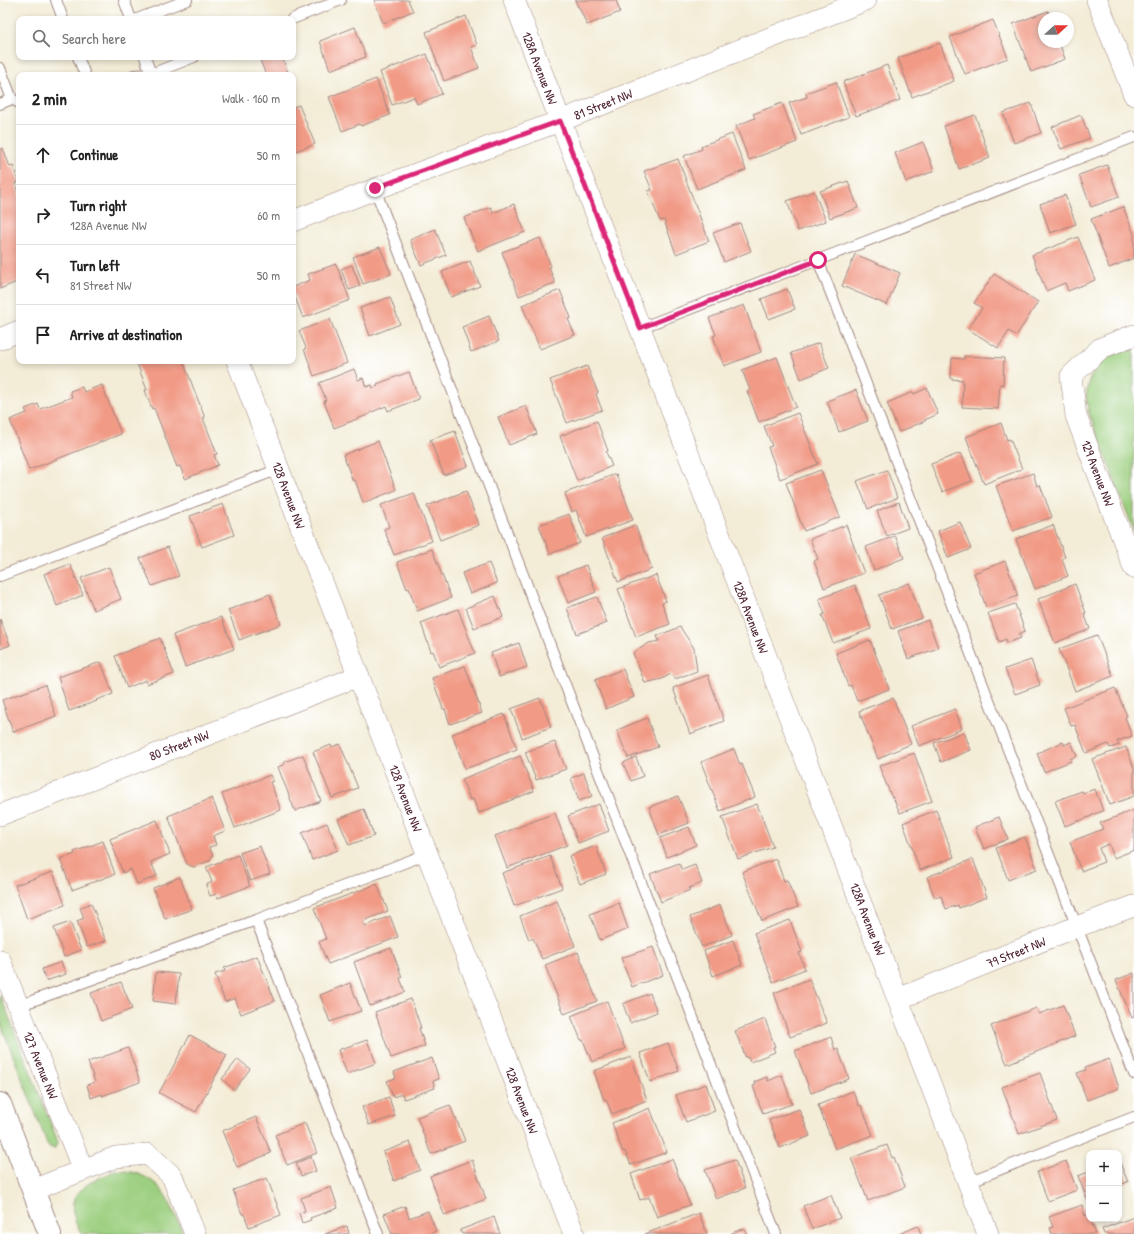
<!DOCTYPE html>
<html lang="en">
<head>
<meta charset="utf-8">
<style>
	:root { --surface:#fff; --page:#f2f2f2; --text:#222; --muted:#767676; --line:#e0e0e0 }
	body { margin:0; font-family:"Patrick Hand",sans-serif; background:var(--page); color:var(--text) }
	.controls { position:absolute; right:12px; bottom:12px; display:grid; overflow:hidden; border-radius:8px; box-shadow:0 2px 6px #0003 }
	.controls button { width:36px; height:36px; display:grid; place-items:center; padding:0; border:0; border-bottom:1px solid var(--line); background:var(--surface); color:var(--text); font:20px sans-serif }
	.compass { position:absolute; left:1038px; top:12px; width:36px; height:36px; border-radius:50%; background:var(--surface); box-shadow:0 2px 6px #0003; rotate:69deg }
	.stop { position:absolute; width:12px; height:12px; margin:-9px; border:3px solid #db2777; border-radius:50%; background:#fff }
	.stop.end { background:#db2777; border-color:#fff; box-shadow:0 1px 4px #0008 }
	.list { margin:0; padding:0; list-style:none }
	h2 { display:flex; justify-content:space-between; align-items:center; height:52px; margin:0; padding:0 16px; font-size:17px }
	h2 small { font-size:13px; font-weight:400; color:var(--muted) }
	.list li { display:grid; grid-template-columns:26px 1fr auto; gap:12px; align-items:center; box-sizing:border-box; height:60px; padding:0 16px; border-top:1px solid var(--line) }
	.list b { display:block; font-size:15px; white-space:nowrap }
	.list p { margin:0; font-size:13px; white-space:nowrap; color:var(--muted) }
	.list em { font-size:13px; font-style:normal; color:var(--muted) }
	.icon { flex:none; width:22px; height:22px; fill:none; stroke:currentColor; stroke-width:2; stroke-linecap:round; stroke-linejoin:round }
	.map { position:relative; flex:none; width:1134px; height:1234px; overflow:hidden }
	.search { position:absolute; background:var(--surface); box-shadow:0 2px 6px #0003; left:16px; top:16px; width:280px; height:44px; display:flex; align-items:center; gap:10px; box-sizing:border-box; padding:0 14px; border-radius:8px; color:var(--muted); font-size:15px }
	.panel { position:absolute; background:var(--surface); box-shadow:0 2px 6px #0003; left:16px; top:72px; width:280px; height:292px; border-radius:8px }
	.map>svg:first-child { display:block }
	.green { fill:#9ccf7f; stroke:#737755 }
	.building { fill:#f19a85 }
	.lines { fill:none; stroke-linecap:round; stroke-linejoin:round }
	.service-casing { stroke:#9e8680; stroke-width:12 }
	.minor-casing { stroke:#9e8680; stroke-width:22 }
	.tertiary-casing { stroke:#9e8680; stroke-width:24 }
	.service { stroke:#fff; stroke-width:10 }
	.minor { stroke:#fff; stroke-width:21 }
	.tertiary { stroke:#fff; stroke-width:22 }
	.route { stroke:#db2777; stroke-width:5 }
	.labels { text-anchor:middle; dominant-baseline:central; stroke-width:3; stroke-linejoin:round; paint-order:stroke }
	.street-label { font-size:13px; fill:#4a1f2b; stroke:#fff }
</style>
</head>
<body>
<div class="map">
<svg width="1134" height="1234" viewBox="0 0 1134 1234">
	<rect width="100%" height="100%" fill="#fff"/>
	<filter id="ink" filterUnits="userSpaceOnUse"><feTurbulence type="fractalNoise" baseFrequency=".025" numOctaves="2"/><feDisplacementMap in="SourceGraphic" scale="8" xChannelSelector="R" yChannelSelector="G"/><feConvolveMatrix kernelMatrix="1 2 1 2 8 2 1 2 1" color-interpolation-filters="sRGB"/></filter>
	<filter id="wash" filterUnits="userSpaceOnUse"><feTurbulence type="fractalNoise" baseFrequency=".012" numOctaves="4" result="noise"/><feDisplacementMap in="SourceGraphic" scale="16" xChannelSelector="R" yChannelSelector="G"/><feGaussianBlur stdDeviation="0.9" result="paint"/><feColorMatrix in="noise" values="0 0 0 0 0 0 0 0 0 0 0 0 0 0 0 0 0 1.4 0 .05"/><feComposite in="paint" operator="in"/></filter>
	<g filter="url(#wash)">
		<rect width="100%" height="100%" fill="#f3ecd6"/>
		<path class="green" d="M1134,347V531L1088,411L1086,395L1089,381L1095,369L1108,357Z
			M0,994L58,1142L54,1149L48,1146L0,1022Z
			M116,1170C161,1173 168,1197 183,1234H81C78,1228 75,1222 74,1216C66,1188 97,1180 116,1170Z"/>
		<g id="blocks">
			<path class="building" d="M374,0H408L413,11L383,23Z
				M575,0H616L620,12L587,25L579,7H578Z
				M1048,11L1051,18H1044V42H1059L1065,59L1031,72L1013,24Z
				M466,16L477,45L471,47L479,68L444,81L426,32Z
				M993,20L1008,58L965,74L950,37Z
				M355,27L366,57L330,70L320,41Z
				M940,43L954,81L912,97L898,58Z
				M427,54L442,94L417,104L414,97L392,105L380,72Z
				M269,57H282L289,75H266L260,60Z
				M887,65L900,100L856,116L843,82Z
				M376,79L390,115L361,126L360,124L342,131L329,97Z
				M836,82L849,117L801,135L789,103L807,97L806,93Z
				M782,103L797,142L749,160L736,126L755,118L753,114Z
				M1031,103L1041,133L1014,143L1003,113Z
				M299,105L315,144L293,152V107Z
				M975,115L990,158L959,169L944,126Z
				M1081,115L1090,138L1061,149L1052,127Z
				M732,134L746,170L697,189L684,156L702,149L701,146Z
				M923,142L934,171L906,182L895,153Z
				M3,148L10,167L13,166L19,182L15,183L19,194V281L0,289V149Z
				M678,159L709,241L676,254L664,220L660,221L648,191L652,190L644,171Z
				M1107,165L1119,197L1091,207L1079,175Z
				M848,181L858,208L830,218L820,191Z
				M814,191L826,221L798,231L787,201Z
				M1065,195L1076,224L1050,233L1040,204Z
				M514,204L525,232L478,251L464,218L491,207L493,213Z
				M1123,207L1134,234V258L1109,268L1091,219Z
				M740,223L751,251L724,262L713,233Z
				M435,229L446,255L421,265L410,240Z
				M1078,237L1095,280L1068,291L1065,283L1046,291L1032,255Z
				M540,238L551,267H549L555,283L519,296L502,252Z
				M380,247L391,274L363,284L353,257Z
				M855,254L900,273L887,305L842,286Z
				M470,261L480,286L451,297L442,272Z
				M336,264L350,300L303,318L293,292V287L310,280L308,274Z
				M352,265L360,286L349,290L341,269Z
				M994,274L1038,302L1016,336L1009,331L998,348L968,329L982,308L974,303Z
				M787,289L795,309L769,319L761,299Z
				M560,290L571,318L568,319L575,335L540,349L522,305Z
				M390,297L400,324L370,336L360,308Z
				M744,305L761,352L724,366L713,336L716,335L709,318Z
				M489,316L499,341L471,352L462,327Z
				M330,319L347,363L314,376L304,349L306,348L299,331Z
				M819,343L829,368L801,379L791,353Z
				M964,356L1004,358L1003,385L1000,384L998,409L962,407L963,380L951,379L952,358L964,359Z
				M777,357L796,407L759,422L747,391L750,390L742,370Z
				M142,361H183L205,418H203L217,454L214,455L218,465L185,479L180,466L177,467L154,408L152,409L145,390H147L137,363Z
				M587,366L598,393L596,394L602,410L567,423L550,380Z
				M354,369L358,380L363,378L366,387L372,385L373,388L378,386L377,384L409,372L419,399L388,411L386,406L370,413V414L334,428L324,401L326,400L319,383Z
				M102,385L121,434L29,470L10,420L27,413L25,409L38,404L40,409L72,397L70,391L82,387L84,392Z
				M927,388L938,414L925,420V421L899,432L887,403L913,392L914,394Z
				M856,390L868,421L839,432L827,401Z
				M526,406L537,434L509,445L498,417Z
				M798,413L818,464L780,479L768,447L772,446L764,426Z
				M597,421L608,451L606,452L612,466L577,481L560,436Z
				M1001,423L1007,440L1010,439L1022,469L984,484L966,437Z
				M455,431L468,466L444,475L430,440Z
				M378,441L396,490L363,503L355,480L353,481L343,455Z
				M961,453L972,481L942,492L931,464Z
				M821,470L840,517L804,531L786,483Z
				M887,470L897,498L868,509L857,481Z
				M1033,473L1037,486L1040,485L1052,517L1013,531L996,486Z
				M616,474L633,520L586,537L576,510L572,512L565,493Z
				M466,491L479,525L440,540L427,506Z
				M414,493L432,541L394,555L384,529L389,527L381,505Z
				M899,502L908,528L887,536L877,511Z
				M223,504L234,535L202,547L190,516Z
				M569,514L580,543L550,554L539,525Z
				M960,522L971,549L948,558L938,531Z
				M635,525L652,569L618,582L602,538Z
				M846,525L864,573L824,588L814,561L818,559L810,539Z
				M1053,525L1065,557L1062,559L1068,576L1035,589L1016,539Z
				M895,536L904,558L874,570L866,547Z
				M168,547L179,576L152,586L140,558Z
				M432,549L451,598L417,611L409,588L407,589L397,562Z
				M1005,561L1018,596L986,607L974,573Z
				M489,563L497,583L470,594L462,573Z
				M70,564L83,595L57,606L44,574Z
				M586,565L596,592L568,603L558,576Z
				M109,567L121,599L94,610L81,578Z
				M656,575L666,601L662,603L670,624L636,637L618,589Z
				M909,583L922,618L892,629L879,595Z
				M1075,584L1086,613H1084L1090,629L1055,643L1038,599Z
				M855,585L871,629L833,643L822,615L825,614L819,599Z
				M270,594L281,624L239,640L228,610Z
				M495,596L503,617L474,628L466,608Z
				M597,597L607,623L577,634L567,608Z
				M1015,604L1025,631L1019,634L1021,638L1007,643L1006,639L999,642L988,613Z
				M458,609L475,653L439,667L433,651L431,652L421,623Z
				M221,617L234,649L185,667L173,635Z
				M0,619L10,645L0,649Z
				M928,620L938,648L908,659L898,631Z
				M680,627L694,648L697,671L675,679L671,674L662,679L645,683L633,653L649,643L659,641L657,636Z
				M1097,635L1113,676L1075,691L1059,649Z
				M160,638L174,674L147,684L146,680L127,688L115,656Z
				M870,640L889,689L857,701L851,685L848,686L836,653Z
				M519,643L527,667L499,677L491,653Z
				M1031,660L1040,685L1015,694L1005,669Z
				M101,662L113,694L96,700L97,701L69,711L58,677Z
				M465,666L482,713L450,724L445,709H443L432,678Z
				M623,669L634,697L606,709L595,680Z
				M708,675L724,721L690,734L673,688Z
				M45,685L56,716L13,732L2,700Z
				M1115,688L1127,716L1125,717L1132,736L1117,741L1119,745L1110,748L1108,744L1086,753L1075,725L1071,726L1064,708Z
				M540,698L551,727L522,738L511,709Z
				M893,698L911,744L885,755V756L878,759L859,711Z
				M955,709L962,729L919,746L911,726Z
				M504,714L517,749L465,769L452,734Z
				M647,718L658,747L628,758L617,730Z
				M964,732L971,750L941,762L934,743Z
				M555,742L566,769L536,780L525,752Z
				M1063,742L1064,745L1071,742L1077,756L1070,759L1071,761L1044,772L1037,753Z
				M340,744L358,788L332,798L313,752L331,745L332,747Z
				M1126,747L1134,768V796L1110,805L1092,759Z
				M734,749L740,765L742,764L755,797L720,811L701,762Z
				M914,753L932,801L900,813L893,797L892,798L879,766Z
				M303,755L321,801L295,811L278,767L285,764L284,762Z
				M520,756L534,791L479,813L473,799L470,800L462,779Z
				M636,757L643,776L631,781L623,763Z
				M584,773L592,796L579,801L571,778Z
				M270,775L273,781L270,782L281,810L235,828L222,794Z
				M1095,789L1103,811L1092,815V816L1065,826L1055,801L1082,791L1083,793Z
				M678,796L689,823L659,835L649,807Z
				M212,798L225,831L213,836L216,845L209,847L213,855L209,861L193,867L187,864L168,816Z
				M599,804L609,831L578,843L568,816Z
				M757,804L773,847L738,859L722,817Z
				M364,809L374,836L349,845L338,819Z
				M936,810L954,857L920,870L903,823Z
				M1134,810V850L1114,858L1109,844L1099,848L1104,862L1081,871L1070,842L1103,829L1100,823Z
				M555,813L567,845L507,868L495,836Z
				M999,817L1008,839L984,849L975,827Z
				M157,820L170,854L151,862L157,876L137,884L131,869L123,873L110,839Z
				M327,823L338,850L312,860L302,833Z
				M689,827L696,845L667,857L660,838Z
				M1025,837L1037,869L1008,880L996,848Z
				M103,841L115,874L72,890L60,859L75,854L74,852Z
				M260,846L270,874L250,881L240,853Z
				M596,846L606,874L580,884L569,856Z
				M238,855L250,886L218,898L216,894L210,896L206,885L212,882L206,867Z
				M550,856L562,888L514,906L502,873Z
				M776,859L784,881L787,880L798,907L762,921L742,872Z
				M973,859L987,897L959,908L958,905L946,909L941,896L935,898L927,877Z
				M679,863L682,870L695,865L702,883L689,888L690,890L661,902L650,874Z
				M53,872L65,905L27,919L15,885Z
				M180,877L192,909L165,919L153,888Z
				M377,884L388,911L363,921L365,926L390,916L398,937L328,964L319,942L326,939L314,908Z
				M557,901L575,946L542,959L533,938L529,940L520,916Z
				M91,903L106,941L87,947L77,921L84,918L80,908Z
				M619,903L628,929L600,940L590,914Z
				M720,905L732,935L702,947L690,917Z
				M790,920L802,952L799,953L805,969L773,982L754,933Z
				M70,922L81,950L64,957L54,928Z
				M733,940L742,965L713,976L704,951Z
				M653,947L663,975L632,987L621,958Z
				M391,948L402,977L400,978L405,992L370,1006L354,962Z
				M578,952L597,1001L564,1014L545,965Z
				M257,956L275,1001L241,1014L235,998L225,1002L215,974L225,971L224,968Z
				M61,962L66,974L46,981L42,969Z
				M156,972L179,974L176,1004L153,1001Z
				M1134,973V1017L1132,1018L1116,980Z
				M809,979L827,1023L790,1037L774,993Z
				M121,982L132,1009L101,1021L91,993Z
				M350,983L361,1011L330,1022L320,995Z
				M650,993L657,1012L630,1023L623,1004Z
				M411,999L421,1028H419L425,1046L391,1058L375,1012Z
				M607,1001L625,1049L592,1062L583,1040H581L571,1016Z
				M1063,1005L1075,1036L1007,1064L991,1026L1036,1008L1039,1014Z
				M765,1019L775,1047H773L775,1052L750,1062L748,1057L746,1058L735,1031Z
				M190,1035L227,1055L196,1112L159,1093Z
				M831,1037L835,1050L838,1049L849,1079L811,1093L795,1051Z
				M367,1040L376,1063L347,1074L338,1050Z
				M668,1043L679,1071L650,1082L640,1053Z
				M128,1048L140,1082L102,1096V1094L91,1098L87,1085L95,1082L88,1062Z
				M631,1057L647,1100L612,1114L606,1099L604,1100L594,1071Z
				M432,1058L439,1079L433,1081L435,1088L404,1099L402,1094L393,1097L387,1081L396,1078L394,1072Z
				M238,1059L250,1069L234,1090L222,1079Z
				M1109,1059L1119,1088L1087,1100L1077,1073L1086,1070L1085,1068Z
				M1040,1073L1057,1120L1019,1134L1002,1087Z
				M782,1075L792,1104L763,1114L753,1086L756,1085L754,1082L767,1077L768,1081Z
				M706,1084L715,1111L686,1122L676,1095Z
				M853,1091L859,1106L861,1105L873,1135L835,1149L818,1105Z
				M389,1097L395,1116L369,1125L362,1107Z
				M450,1105L455,1118H456L465,1141L431,1154L417,1117Z
				M650,1108L667,1152L631,1165L625,1151L623,1152L612,1123Z
				M799,1109L810,1136L780,1148L769,1120Z
				M256,1117L271,1153L237,1167L222,1131Z
				M305,1123L317,1153L287,1165L275,1135Z
				M410,1142L420,1170L394,1181L383,1152Z
				M887,1145L892,1158L894,1157L905,1187L868,1201L851,1158Z
				M311,1157L316,1171L301,1176L296,1163Z
				M672,1159L690,1205L657,1217L649,1197L640,1200L631,1174Z
				M472,1160L486,1199L444,1215L430,1176Z
				M735,1160L745,1188L716,1199L705,1170Z
				M1066,1161L1077,1190L1048,1201L1037,1172Z
				M1119,1163H1120L1128,1182L1119,1185Z
				M1089,1172V1204L1078,1176Z
				M267,1178L281,1215L249,1227L244,1214H242L233,1190Z
				M331,1187L338,1208L310,1218L311,1220L302,1223L299,1213L305,1211L301,1198Z
				M831,1195L840,1218L812,1229L803,1206Z
				M1082,1205L1085,1216L1088,1214L1089,1219H1090L1096,1234H1052L1050,1228L1053,1227L1049,1217Z
				M405,1206L409,1218L428,1211L436,1231L429,1234H392L384,1214Z
				M699,1213L707,1234H645Z
				M494,1217L500,1234H462L460,1230Z
				M1134,1217V1234H1104L1102,1229Z
				M347,1226L349,1234H325Z
				M918,1226L921,1234H899Z
				M744,1228L747,1234H730Z"/>
		</g>
	</g>
	<g filter="url(#ink)">
		<use href="#blocks" fill-opacity="0" stroke="#9e8680" stroke-width="1"/>
		<g class="lines">
			<g class="service-casing">
				<path id="service" d="M56,0L63,19
					M124,0L131,19
					M137,19L187,0
					M292,19L341,0
					M78,57L85,75
					M145,57L151,74L194,57
					M0,68L12,99L19,103
					M134,75L151,74
					M0,104L12,99
					M375,189L776,1234
					M818,260L1134,1074
					M640,328L818,260L1134,137
					M0,576L279,469
					M256,920L427,854
					M18,1006L256,920L378,1234
					M968,1182L1134,1117"/>
			</g>
			<g class="minor-casing">
				<path id="minor" d="M514,0L988,1234
					M1097,0L1134,95
					M293,221L375,189L560,121L866,0
					M1134,335L1101,348L1071,376L1076,416L1134,568
					M0,339L19,331
					M237,361L574,1234
					M0,815L359,676
					M0,960L83,1170
					M898,999L1076,927L1134,906
					M33,1190L116,1157L148,1154L172,1176L195,1234"/>
			</g>
			<g class="tertiary-casing">
				<path id="tertiary" d="M0,1104L50,1234"/>
			</g>
			<use href="#service" class="service"/>
			<use href="#minor" class="minor"/>
			<use href="#tertiary" class="tertiary"/>
		</g>
	</g>
	<g class="lines" filter="url(#ink)">
		<path class="route" d="M375,188L560,121L640,328L818,260"/>
	</g>
	<g class="labels">
		<g class="street-label">
			<text transform="translate(540 68) rotate(69)">128A Avenue NW</text>
			<text transform="translate(603 104) rotate(-22)">81 Street NW</text>
			<text transform="translate(1098 473) rotate(69)">129 Avenue NW</text>
			<text transform="translate(289 495) rotate(69)">128 Avenue NW</text>
			<text transform="translate(751 617) rotate(69)">128A Avenue NW</text>
			<text transform="translate(179 745) rotate(-21)">80 Street NW</text>
			<text transform="translate(406 798) rotate(69)">128 Avenue NW</text>
			<text transform="translate(868 919) rotate(69)">128A Avenue NW</text>
			<text transform="translate(1016 952) rotate(-22)">79 Street NW</text>
			<text transform="translate(41 1065) rotate(68)">127 Avenue NW</text>
			<text transform="translate(522 1100) rotate(69)">128 Avenue NW</text>
		</g>
	</g>
</svg>
<div class="controls">
<button>+</button>
<button>−</button>
</div>
<svg class="compass" viewBox="-18 -18 36 36"><path d="M0-13l5 13h-10z" fill="#e53935"/><path d="M0 13l5-13h-10z" fill="#767676"/></svg>
<div class="stop" style="left:818px;top:260px"></div>
<div class="stop end" style="left:375px;top:188px"></div>
<div class="search"><svg class="icon" aria-label="search" viewBox="0 0 24 24"><circle cx="10" cy="10" r="6"/><path d="M15 15l6 6"/></svg>Search here</div>
<section class="panel">
<h2>2 min<small>Walk · 160 m</small></h2>
<ul class="list">
<li><svg class="icon" aria-label="ahead" viewBox="0 0 24 24"><path d="M12 20V5M6 11l6-6 6 6"/></svg><div><b>Continue</b></div><em>50 m</em></li>
<li><svg class="icon" aria-label="right" viewBox="0 0 24 24"><path d="M7 20v-9h11M14 6l5 5-5 5"/></svg><div><b>Turn right</b><p>128A Avenue NW</p></div><em>60 m</em></li>
<li><svg class="icon" aria-label="left" viewBox="0 0 24 24"><path d="M17 20v-9H6M10 6l-5 5 5 5"/></svg><div><b>Turn left</b><p>81 Street NW</p></div><em>50 m</em></li>
<li><svg class="icon" aria-label="arrive" viewBox="0 0 24 24"><path d="M6 21V4h12l-3 4 3 4H6"/></svg><div><b>Arrive at destination</b></div></li>
</ul>
</section>
</div>
</body>
</html>
